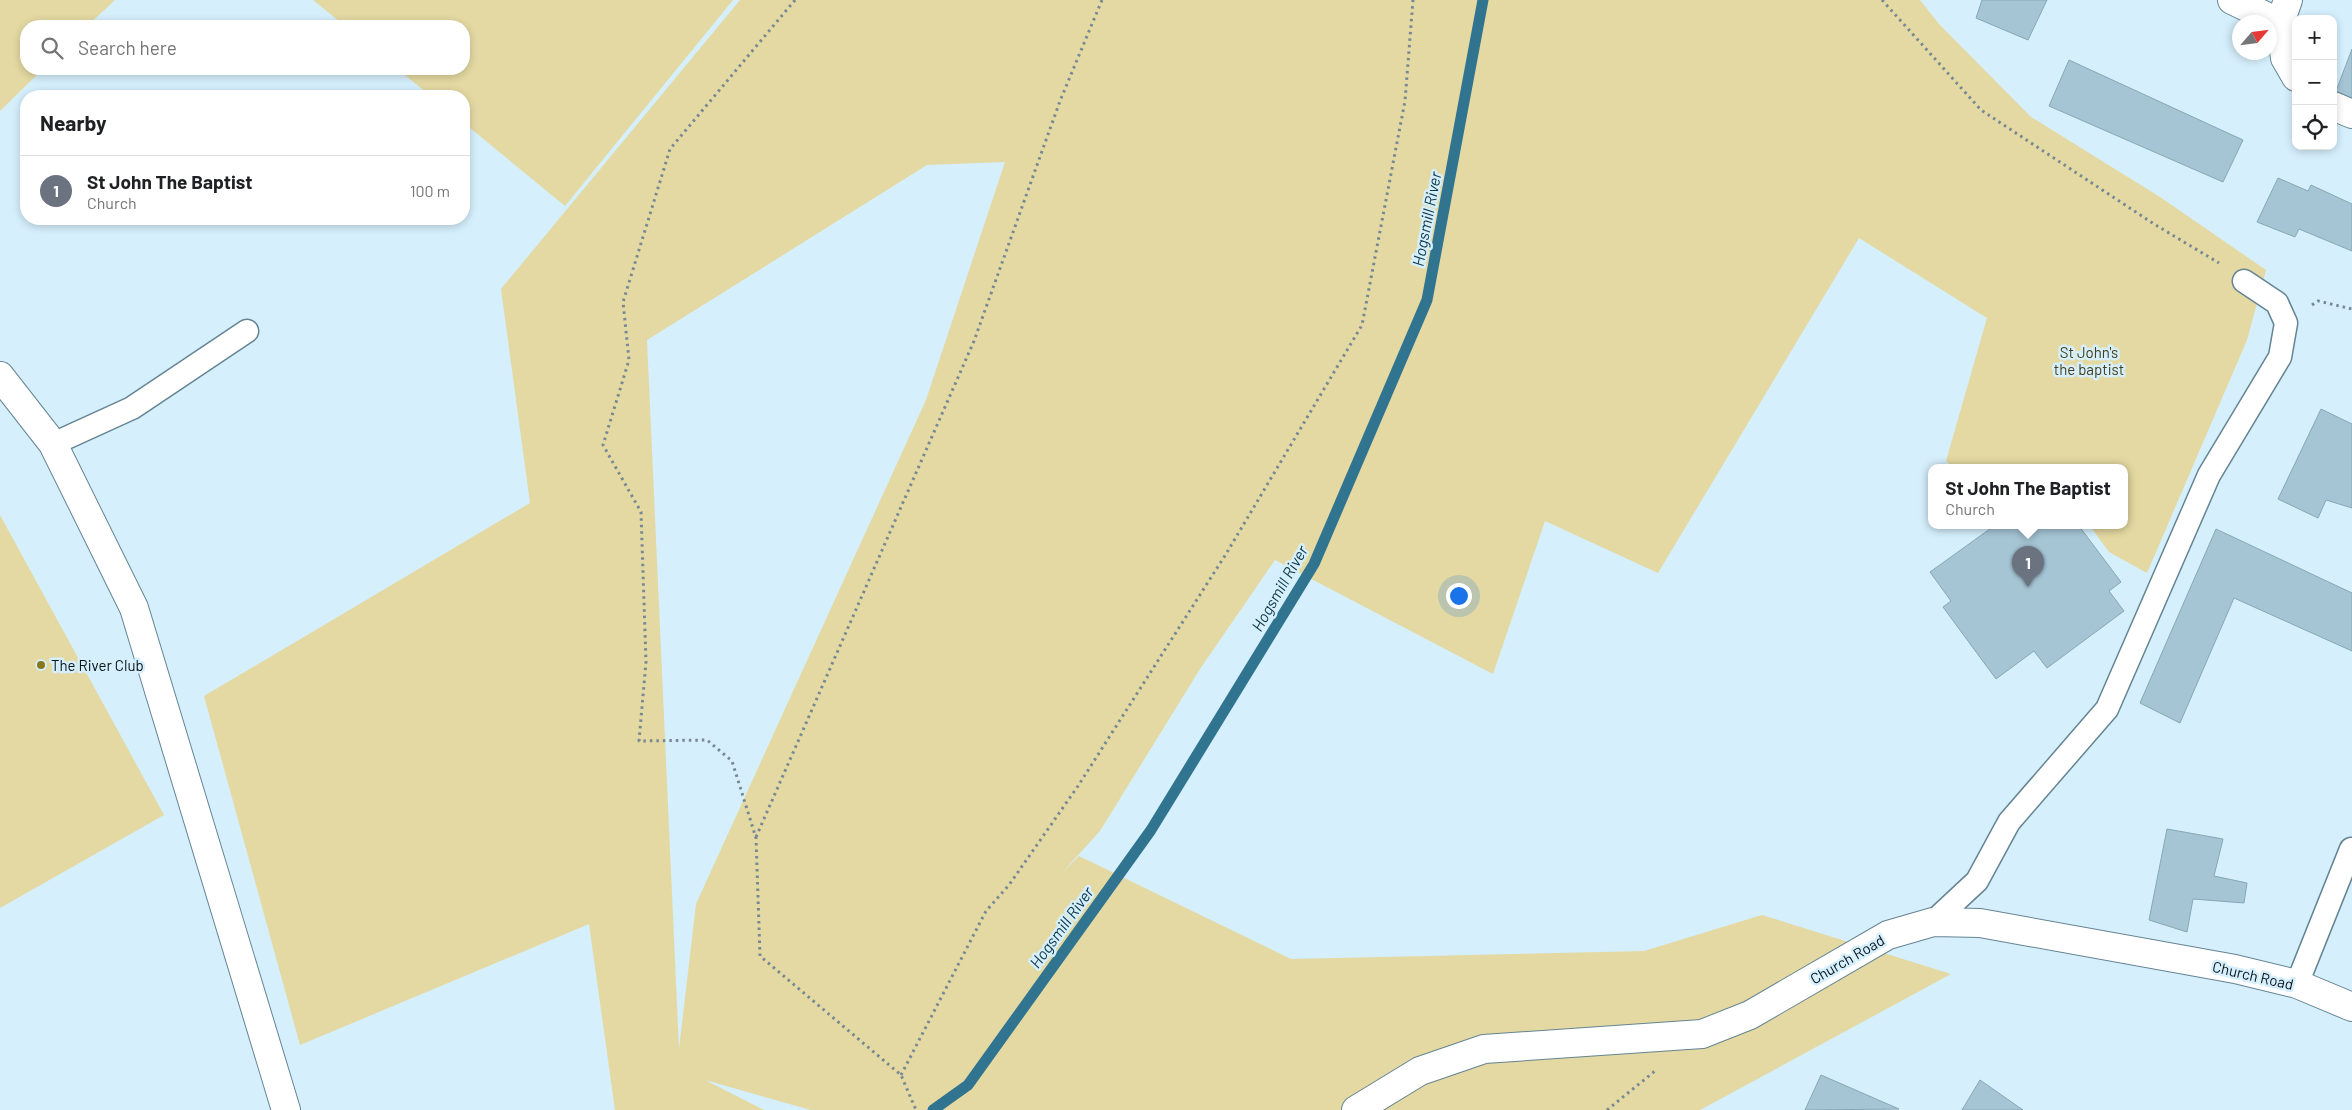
<!DOCTYPE html>
<html lang="en">
<head>
<meta charset="utf-8">
<style>
	:root { --surface:#fff; --page:#f6f6f6; --text:#202124; --muted:#757577; --line:#e0e0e0; --accent:#7c3aed }
	body { margin:0; font-family:Barlow,sans-serif; background:var(--page); color:var(--text) }
	.controls { position:absolute; right:15px; top:15px; display:grid; overflow:hidden; border-radius:10px; box-shadow:0 2px 8px #0003 }
	.controls button { width:45px; height:45px; display:grid; place-items:center; padding:0; border:0; border-bottom:1px solid var(--line); background:var(--surface); color:var(--text); font:25px sans-serif }
	.compass { position:absolute; left:2232px; top:15px; width:45px; height:45px; border-radius:50%; background:var(--surface); box-shadow:0 2px 8px #0003; rotate:62deg }
	.you { position:absolute; left:1458px; top:595px; width:18px; height:18px; margin:-12px; border:4px solid #fff; border-radius:50%; background:#1a73e8; box-shadow:0 0 0 8px #1a73e833 }
	.badge { display:grid; place-items:center; width:32px; height:32px; border-radius:50%; background:var(--accent); color:#fff; font-size:16px; font-weight:700 }
	.pin { position:absolute; translate:-50% -41px; filter:drop-shadow(0 1px 2px #0008) }
	.pin::after { content:''; position:absolute; top:26px; width:18px; height:15px; background:inherit; clip-path:polygon(0 0,100% 0,50% 100%) }
	.popup { position:absolute; left:1928px; top:464px; width:200px; height:65px; box-sizing:border-box; display:grid; place-content:center; border-radius:10px; background:var(--surface); filter:drop-shadow(0 1px 4px #0005); font-size:16px; white-space:nowrap; color:var(--muted) }
	.popup b { font-size:19px; color:var(--text) }
	.popup::after { content:''; position:absolute; left:50%; top:100%; margin-left:-10px; border:10px solid transparent; border-top-color:var(--surface) }
	.list { margin:0; padding:0; list-style:none }
	h2 { display:flex; justify-content:space-between; align-items:center; height:65px; margin:0; padding:0 20px; font-size:21px }
	h2 small { font-size:16px; font-weight:400; color:var(--muted) }
	.list li { display:grid; grid-template-columns:32px 1fr auto; gap:15px; align-items:center; box-sizing:border-box; height:70px; padding:0 20px; border-top:1px solid var(--line) }
	.list b { display:block; font-size:19px; white-space:nowrap }
	.list p { margin:0; font-size:16px; white-space:nowrap; color:var(--muted) }
	.list em { font-size:16px; font-style:normal; color:var(--muted) }
	.icon { flex:none; width:28px; height:28px; fill:none; stroke:currentColor; stroke-width:2; stroke-linecap:round; stroke-linejoin:round }
	.map { position:relative; flex:none; width:2352px; height:1110px; overflow:hidden }
	.search { position:absolute; background:var(--surface); box-shadow:0 2px 8px #0003; left:20px; top:20px; width:450px; height:55px; display:flex; align-items:center; gap:12px; box-sizing:border-box; padding:0 18px; border-radius:20px; color:var(--muted); font-size:19px }
	.panel { position:absolute; background:var(--surface); box-shadow:0 2px 8px #0003; left:20px; top:90px; width:450px; height:135px; border-radius:20px }
	.map>svg:first-child { display:block }
	.green { fill:#e4d9a2; fill-rule:evenodd }
	.lines { fill:none; stroke-linecap:round; stroke-linejoin:round }
	.stream { stroke:#317490; stroke-width:11 }
	.building { fill:#a5c5d5; stroke:#87a6b6 }
	.lane-casing { stroke:#658493; stroke-width:25 }
	.street-casing { stroke:#658493; stroke-width:30 }
	.secondary-casing { stroke:#658493; stroke-width:30 }
	.path { stroke:#778a94; stroke-width:3; stroke-dasharray:2.5 4; stroke-linecap:butt }
	.lane { stroke:#fff; stroke-width:22 }
	.street { stroke:#fff; stroke-width:28 }
	.secondary { stroke:#fff; stroke-width:28 }
	.poi-dot { fill:#89771b; stroke:#d5effc; stroke-width:2 }
	.labels { text-anchor:middle; dominant-baseline:central; stroke-width:5; stroke-linejoin:round; paint-order:stroke }
	.park-label { font-size:15px; fill:#453d1a; stroke:#d5effc }
	.poi-label { font-size:15px; fill:#081319; stroke:#d5effc; text-anchor:start }
	.street-label { font-size:15px; fill:#081319; stroke:#d5effc }
	.water-label { font-size:16px; font-style:italic; fill:#0e3747; stroke:#d5effc }
</style>
</head>
<body>
<div class="map">
<svg width="2352" height="1110" viewBox="0 0 2352 1110">
	<rect width="100%" height="100%" fill="#d5effc"/>
	<path class="green" d="M0,0H115L87,26H26V69H43L0,111Z
		M313,0H733L565,206L464,123V96H431L397,69H464V26H345Z
		M740,0H1920L1939,24L2031,117L2160,197L2266,270L2247,340L2147,573L2109,552L2090,526H2124V468H1954L1946,461L1987,318L1859,238L1658,573L1545,521L1493,674L1275,560L1200,669L1100,831L1061,874L1079,856L1291,959L1644,951L1762,915L1951,974L1700,1110H811L705,1080L764,1110H615L589,924L300,1045L204,696L530,503L501,289ZM1005,162L926,400L696,904L679,1049L647,340L927,165Z
		M0,515L164,815L0,908Z"/>
	<g class="lines">
		<path class="stream" d="M933,1110L968,1085L1151,830L1314,564L1427,300L1483,0"/>
	</g>
	<path class="building" d="M1982,0H2047L2028,40L1976,18Z
		M2352,49V98L2336,91Z
		M2069,60L2243,140L2223,182L2049,106Z
		M2278,178L2308,191L2311,185L2352,204V251L2299,229L2295,237L2257,222Z
		M2321,409L2352,424V508L2326,500L2318,518L2278,499Z
		M1994,526H2051L2052,528L2079,526L2121,582L2109,591L2124,611L2047,668L2034,651L1996,679L1943,607L1951,601L1930,572Z
		M2216,529L2352,593V651L2234,598L2180,723L2140,703Z
		M2167,829L2223,839L2214,876L2247,883L2244,903L2193,899L2187,932L2149,920Z
		M1821,1075L1899,1109L1805,1110Z
		M1980,1080L2023,1110H1962Z"/>
	<g class="lines">
		<g class="lane-casing">
			<path id="lane" d="M53,444L132,408L247,331
				M1933,922L1977,881L2009,822L2107,709L2209,475L2280,357L2286,323L2277,303L2244,281
				M2297,984L2351,849"/>
		</g>
		<g class="street-casing">
			<path id="street" d="M2232,0L2280,23
				M2288,0L2280,23L2285,58L2296,77
				M2333,106L2352,114
				M0,376L53,444L134,608L286,1110"/>
		</g>
		<g class="secondary-casing">
			<path id="secondary" d="M1356,1110L1420,1071L1484,1049L1702,1034L1750,1015L1888,935L1933,922L1980,923L2235,969L2297,984L2352,1007"/>
		</g>
		<path class="path" d="M795,0L670,149L623,302L629,360L603,445L641,512L646,662L639,741L707,740L732,761L756,838L760,956L901,1075L916,1110
			M1882,0L1981,110L2154,224L2219,263
			M2312,305L2318,301L2352,309
			M756,837L974,341L1060,101L1102,0
			M901,1075L986,911L1009,885L1078,786L1226,554L1362,325L1405,101L1413,0
			M1607,1110L1655,1071"/>
		<use href="#lane" class="lane"/>
		<use href="#street" class="street"/>
		<use href="#secondary" class="secondary"/>
	</g>
	<circle class="poi-dot" cx="41" cy="665" r="5"/>
	<g class="labels">
		<g class="park-label">
			<text x="2089" y="352">St John's<tspan x="2089" dy="17">the baptist</tspan></text>
		</g>
		<g class="poi-label">
			<text x="51" y="665">The River Club</text>
		</g>
		<g class="street-label">
			<text transform="translate(1847 959) rotate(-30)">Church Road</text>
			<text transform="translate(2253 975) rotate(13)">Church Road</text>
		</g>
		<g class="water-label">
			<text transform="translate(1426 219) rotate(-79)">Hogsmill River</text>
			<text transform="translate(1279 588) rotate(-60)">Hogsmill River</text>
			<text transform="translate(1061 927) rotate(-54)">Hogsmill River</text>
		</g>
	</g>
</svg>
<div class="controls">
<button>+</button>
<button>−</button>
<button><svg class="icon" aria-label="locate" viewBox="0 0 24 24"><circle cx="12" cy="12" r="6"/><path d="M12 2v4M12 18v4M2 12h4M18 12h4"/></svg></button>
</div>
<svg class="compass" viewBox="-18 -18 36 36"><path d="M0-13l5 13h-10z" fill="#e53935"/><path d="M0 13l5-13h-10z" fill="#757577"/></svg>
<div class="you"></div>
<div class="pin badge" style="left:2028px;top:587px;background:#6b7280">1</div>
<div class="popup"><b>St John The Baptist</b>Church</div>
<div class="search"><svg class="icon" aria-label="search" viewBox="0 0 24 24"><circle cx="10" cy="10" r="6"/><path d="M15 15l6 6"/></svg>Search here</div>
<section class="panel">
<h2>Nearby<small></small></h2>
<ul class="list">
<li><span class="badge" style="background:#6b7280">1</span><div><b>St John The Baptist</b><p>Church</p></div><em>100 m</em></li>
</ul>
</section>
</div>
</body>
</html>
